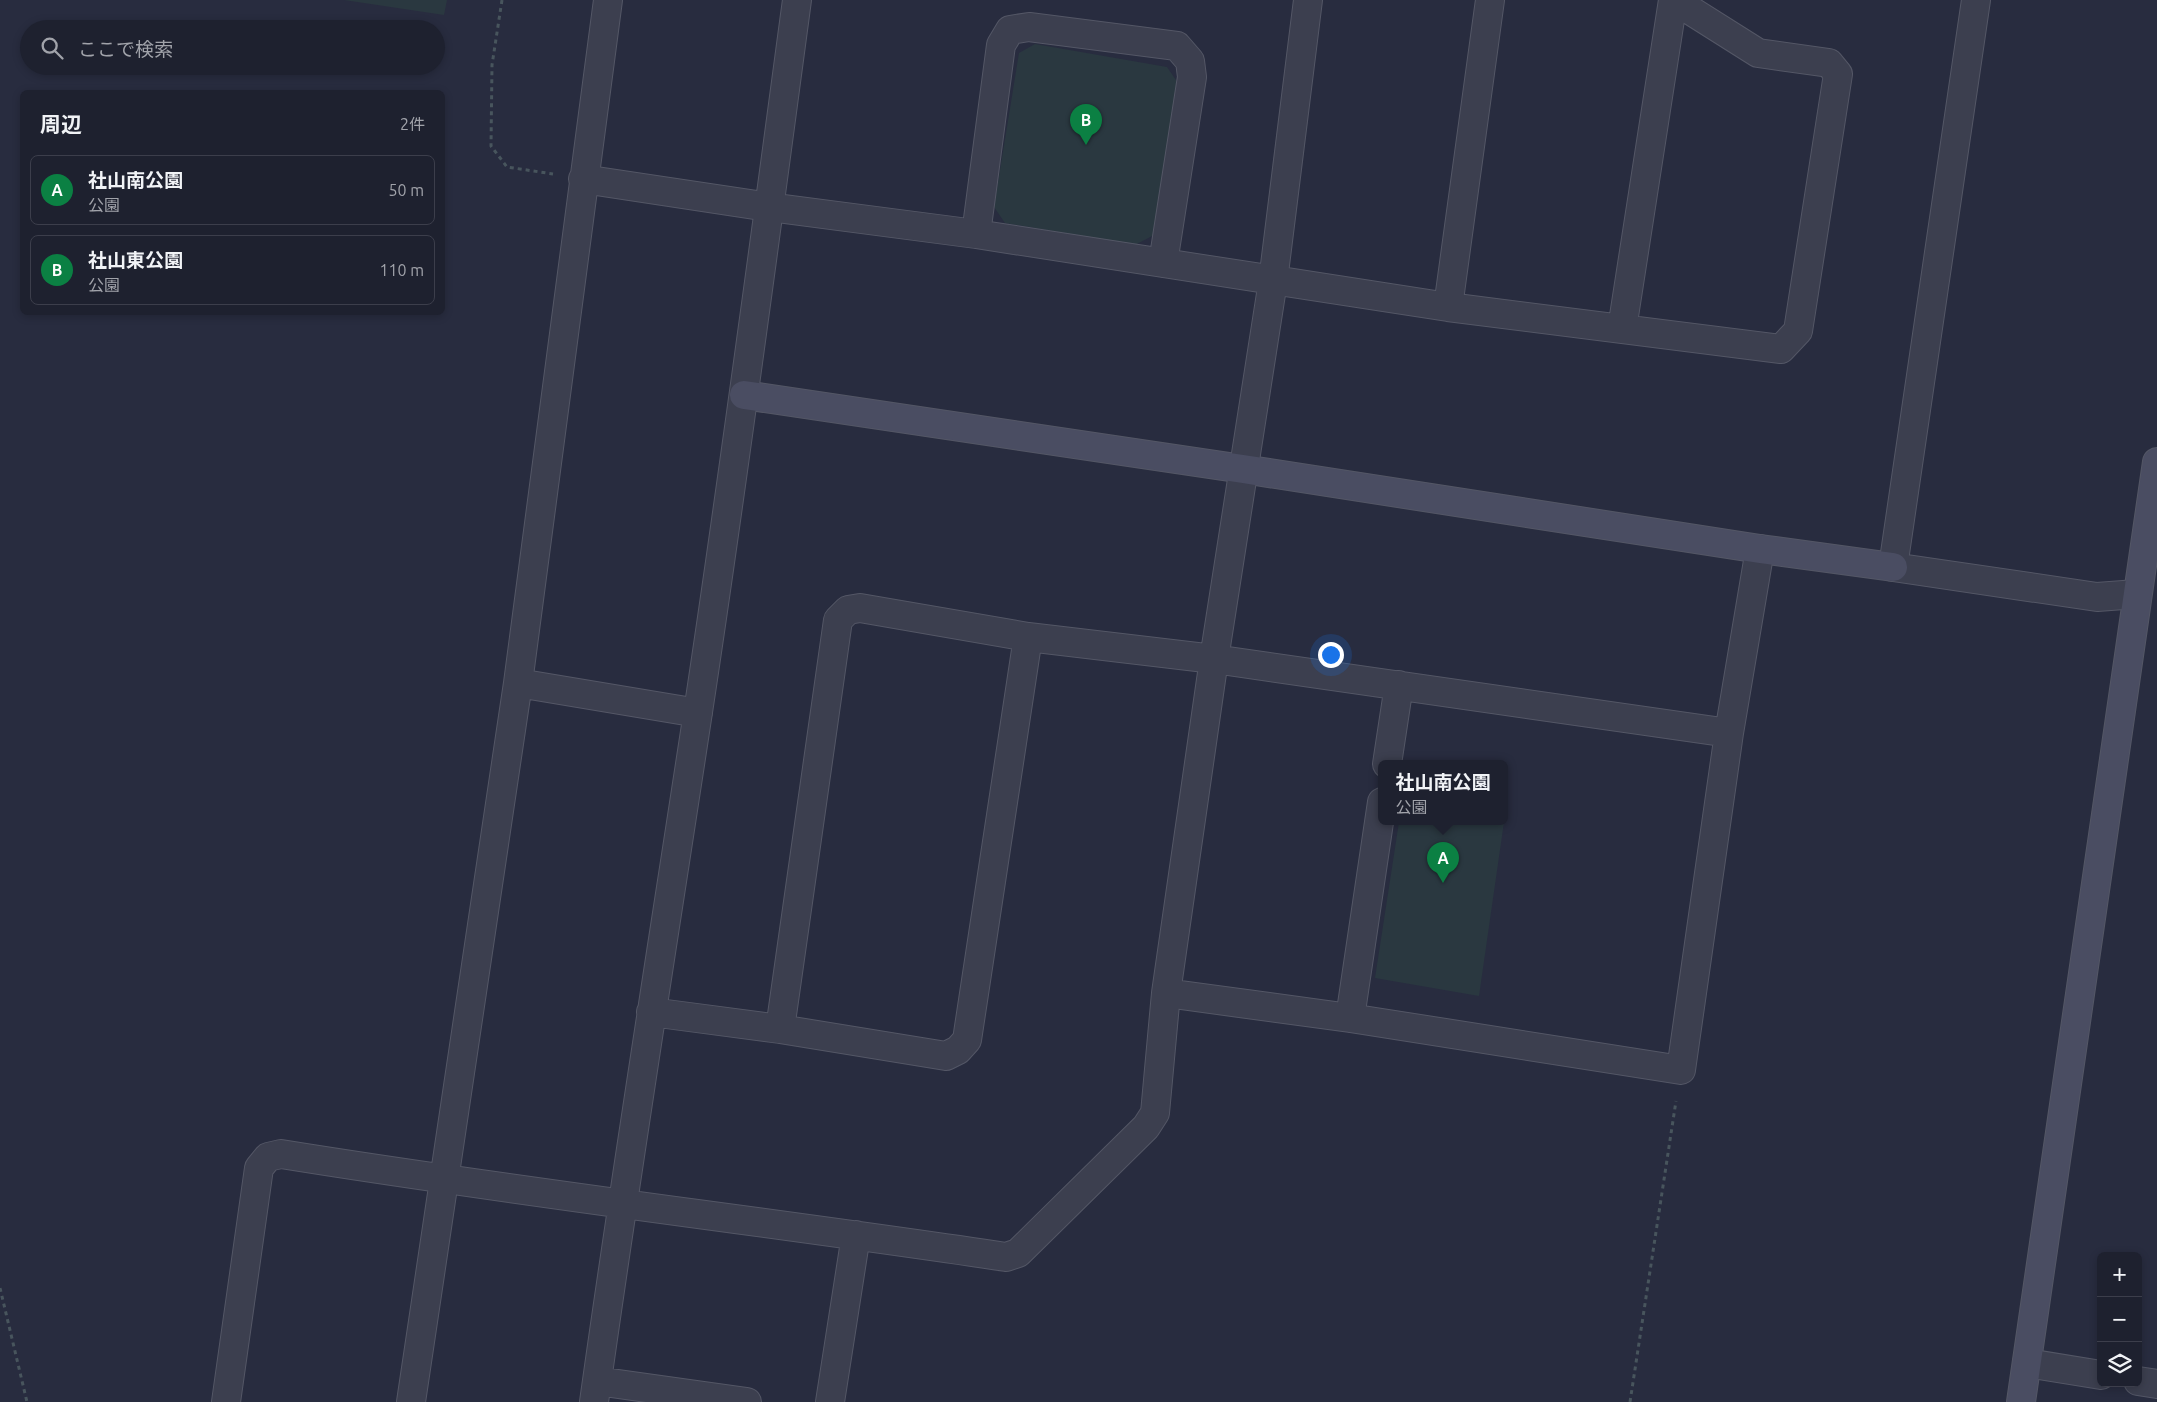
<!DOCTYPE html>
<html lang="ja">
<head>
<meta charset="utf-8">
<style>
	:root { --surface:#1e212f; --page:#262937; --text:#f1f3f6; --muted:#a1a3aa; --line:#3c3e4b; --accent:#0b8043 }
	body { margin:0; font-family:Ubuntu,"Noto Sans JP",sans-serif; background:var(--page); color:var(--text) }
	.controls { position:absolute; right:15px; bottom:15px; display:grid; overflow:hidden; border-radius:8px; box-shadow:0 2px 8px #0003 }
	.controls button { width:45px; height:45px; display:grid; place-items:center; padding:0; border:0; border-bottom:1px solid var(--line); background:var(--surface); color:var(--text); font:25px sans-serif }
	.you { position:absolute; left:1330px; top:654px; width:18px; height:18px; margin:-12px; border:4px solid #fff; border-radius:50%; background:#1a73e8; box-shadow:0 0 0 8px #1a73e833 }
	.badge { display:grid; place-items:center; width:32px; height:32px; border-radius:50%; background:var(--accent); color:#fff; font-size:16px; font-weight:700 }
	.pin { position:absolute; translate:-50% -41px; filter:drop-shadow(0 1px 2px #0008) }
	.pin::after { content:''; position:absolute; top:26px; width:18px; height:15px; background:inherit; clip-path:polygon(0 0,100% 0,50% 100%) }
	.popup { position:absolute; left:1378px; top:760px; width:130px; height:65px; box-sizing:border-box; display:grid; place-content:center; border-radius:8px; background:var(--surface); filter:drop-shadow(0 1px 4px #0005); font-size:16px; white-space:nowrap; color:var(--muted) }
	.popup b { font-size:19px; color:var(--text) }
	.popup::after { content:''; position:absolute; left:50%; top:100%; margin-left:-10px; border:10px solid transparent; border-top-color:var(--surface) }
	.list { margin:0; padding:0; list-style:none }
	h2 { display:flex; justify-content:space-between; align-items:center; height:65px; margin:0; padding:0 20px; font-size:21px }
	h2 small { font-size:16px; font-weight:400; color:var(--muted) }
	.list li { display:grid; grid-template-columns:32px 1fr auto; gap:15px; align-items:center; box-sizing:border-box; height:70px; margin:0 10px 10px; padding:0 10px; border:1px solid var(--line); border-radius:8px }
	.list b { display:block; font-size:19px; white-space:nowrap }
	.list p { margin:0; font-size:16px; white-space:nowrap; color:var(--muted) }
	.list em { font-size:16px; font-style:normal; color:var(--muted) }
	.icon { flex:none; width:28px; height:28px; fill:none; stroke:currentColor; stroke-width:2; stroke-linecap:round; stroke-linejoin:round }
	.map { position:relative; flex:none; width:2157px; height:1402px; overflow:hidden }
	.search { position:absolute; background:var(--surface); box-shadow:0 2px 8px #0003; left:20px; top:20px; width:425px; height:55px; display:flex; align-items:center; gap:12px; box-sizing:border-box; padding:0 18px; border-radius:28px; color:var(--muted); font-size:19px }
	.panel { position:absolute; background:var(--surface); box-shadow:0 2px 8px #0003; left:20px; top:90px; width:425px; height:225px; border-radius:8px }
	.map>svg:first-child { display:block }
	.green { fill:#2a3840 }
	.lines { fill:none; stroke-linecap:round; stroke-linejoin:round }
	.street-casing { stroke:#545766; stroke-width:30 }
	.secondary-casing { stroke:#545766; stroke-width:30 }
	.path { stroke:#48555d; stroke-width:3; stroke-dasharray:4 4; stroke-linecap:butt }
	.street { stroke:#3c3f4f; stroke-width:28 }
	.secondary { stroke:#4a4d62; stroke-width:28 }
</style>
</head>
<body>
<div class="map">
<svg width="2157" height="1402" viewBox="0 0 2157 1402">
	<rect width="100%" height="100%" fill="#282c3f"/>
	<path class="green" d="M344,0H447L444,15Z
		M1035,44L1167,67L1178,83L1154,235L1135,245L1005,223L994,207L1019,53Z
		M1399,822H1504L1479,996L1375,978Z"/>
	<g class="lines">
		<g class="street-casing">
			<path id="street" d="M1976,0L1893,567L2097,597L2137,594
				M583,179L769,207L976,234L1448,307L1781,349L1798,331L1838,74L1829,63L1758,53L1674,0
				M976,234L1001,45L1010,30L1029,27L1177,46L1190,61L1192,77L1163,263
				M1448,307L1490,0
				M1622,329L1673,0
				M1028,637L967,1040L958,1050L946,1056L780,1029L838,620L848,610L860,608L1028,637L1214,659L1729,733
				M518,683L698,713
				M1387,764L1399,685
				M1166,993L1214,659L1273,281L1308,0
				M651,1012L780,1029
				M1350,1018L1382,802
				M2027,1363L2101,1375
				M597,1381L747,1402
				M2138,1381L2157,1384
				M226,1402L259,1168L268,1157L281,1154C522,1193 764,1221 1006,1257L1018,1253L1146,1127L1155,1113L1166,993L1350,1018L1681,1070L1729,733L1760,549
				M411,1402L518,683L608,0
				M594,1402C626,1172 663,942 698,712C734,475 765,238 797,0
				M830,1402L856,1235"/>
		</g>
		<g class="secondary-casing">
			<path id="secondary" d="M744,395L1243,469L1760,549L1893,567
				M2021,1402L2157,462"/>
		</g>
		<path class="path" d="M502,0L492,65L491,146L507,167L553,174
			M0,1288L27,1402
			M1630,1402L1676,1101"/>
		<use href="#street" class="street"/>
		<use href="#secondary" class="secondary"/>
	</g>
</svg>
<div class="controls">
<button>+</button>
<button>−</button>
<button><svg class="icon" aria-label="layers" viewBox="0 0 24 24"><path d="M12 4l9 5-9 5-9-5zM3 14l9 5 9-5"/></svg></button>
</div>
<div class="you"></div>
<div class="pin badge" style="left:1443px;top:883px">A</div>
<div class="popup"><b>社山南公園</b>公園</div>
<div class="pin badge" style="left:1086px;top:145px">B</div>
<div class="search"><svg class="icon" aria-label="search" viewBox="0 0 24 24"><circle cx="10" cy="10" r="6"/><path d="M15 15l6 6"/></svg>ここで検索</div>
<section class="panel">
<h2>周辺<small>2件</small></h2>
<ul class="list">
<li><span class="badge">A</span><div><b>社山南公園</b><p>公園</p></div><em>50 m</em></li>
<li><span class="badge">B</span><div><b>社山東公園</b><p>公園</p></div><em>110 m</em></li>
</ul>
</section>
</div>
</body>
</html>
